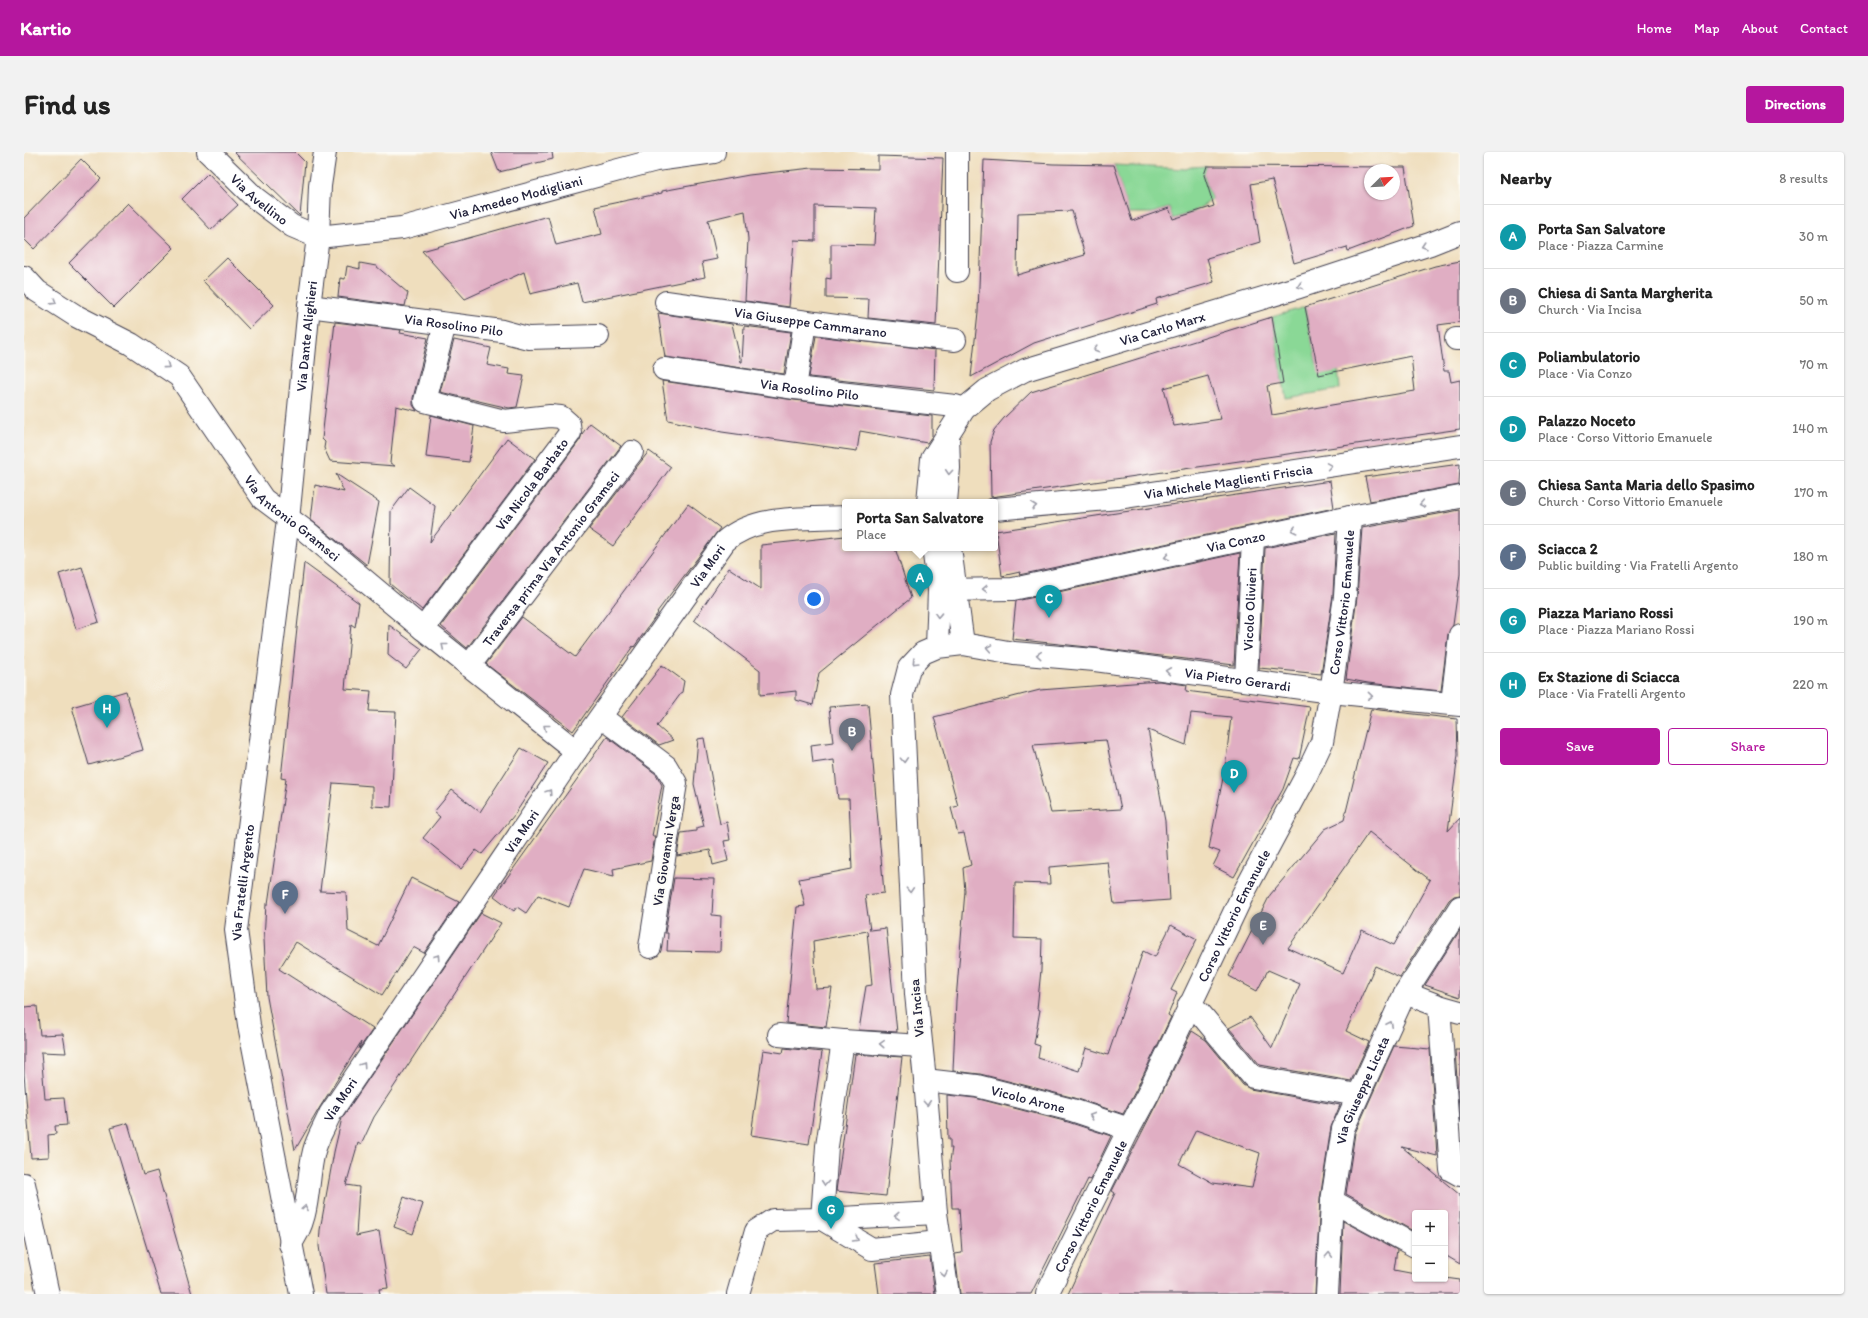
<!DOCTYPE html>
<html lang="en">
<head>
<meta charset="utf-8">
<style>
	:root { --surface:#fff; --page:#f2f2f2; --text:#222; --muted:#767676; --line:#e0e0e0; --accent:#b5179e }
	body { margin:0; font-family:Itim,sans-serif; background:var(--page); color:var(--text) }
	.controls { position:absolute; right:12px; bottom:12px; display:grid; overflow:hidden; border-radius:4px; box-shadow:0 1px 3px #0004 }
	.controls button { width:36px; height:36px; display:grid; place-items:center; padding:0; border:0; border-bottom:1px solid var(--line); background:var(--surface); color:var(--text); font:20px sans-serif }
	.compass { position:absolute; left:1340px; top:12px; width:36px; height:36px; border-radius:50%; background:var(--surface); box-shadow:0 1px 3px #0004; rotate:66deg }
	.you { position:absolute; left:790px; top:447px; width:14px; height:14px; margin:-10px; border:3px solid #fff; border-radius:50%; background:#1a73e8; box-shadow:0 0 0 6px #1a73e833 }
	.badge { display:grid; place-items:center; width:26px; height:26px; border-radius:50%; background:var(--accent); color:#fff; font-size:13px; font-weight:700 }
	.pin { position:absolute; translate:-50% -33px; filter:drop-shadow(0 1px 2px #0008) }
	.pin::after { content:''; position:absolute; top:21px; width:14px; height:12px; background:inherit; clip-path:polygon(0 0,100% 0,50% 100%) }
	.popup { position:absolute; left:818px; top:347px; width:156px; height:52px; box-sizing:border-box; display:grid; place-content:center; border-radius:4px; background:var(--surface); filter:drop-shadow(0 1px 3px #0005); font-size:13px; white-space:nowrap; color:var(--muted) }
	.popup b { font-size:15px; color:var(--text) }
	.popup::after { content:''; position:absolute; left:50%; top:100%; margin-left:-8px; border:8px solid transparent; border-top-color:var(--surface) }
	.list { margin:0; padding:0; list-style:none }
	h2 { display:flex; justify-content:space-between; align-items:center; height:52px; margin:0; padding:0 16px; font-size:17px }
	h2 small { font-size:13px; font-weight:400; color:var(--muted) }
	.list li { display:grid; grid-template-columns:26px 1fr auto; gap:12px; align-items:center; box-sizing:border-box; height:64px; padding:0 16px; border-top:1px solid var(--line) }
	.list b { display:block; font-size:15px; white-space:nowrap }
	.list p { margin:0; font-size:13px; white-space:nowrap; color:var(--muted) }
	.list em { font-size:13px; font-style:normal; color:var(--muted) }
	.actions { display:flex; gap:8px; padding:12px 16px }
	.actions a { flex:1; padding:9px 0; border:1px solid var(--accent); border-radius:4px; text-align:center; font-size:14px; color:var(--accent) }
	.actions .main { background:var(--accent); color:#fff }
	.map { position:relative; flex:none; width:1436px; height:1142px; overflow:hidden; border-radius:4px }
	header { display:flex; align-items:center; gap:24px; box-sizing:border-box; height:56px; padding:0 20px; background:var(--accent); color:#fff }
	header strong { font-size:19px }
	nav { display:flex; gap:22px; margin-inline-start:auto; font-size:14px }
	.intro { display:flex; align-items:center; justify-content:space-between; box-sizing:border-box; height:96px; padding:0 24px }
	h1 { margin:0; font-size:28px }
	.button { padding:10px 18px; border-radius:4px; background:var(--accent); color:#fff; font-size:14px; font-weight:700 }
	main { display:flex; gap:24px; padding:0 24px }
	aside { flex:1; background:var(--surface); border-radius:4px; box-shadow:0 1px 3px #0004 }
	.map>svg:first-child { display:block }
	.green { fill:#8ad896; stroke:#567d68 }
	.building { fill:#e0aec3; fill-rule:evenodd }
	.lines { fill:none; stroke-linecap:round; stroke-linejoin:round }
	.minor-casing { stroke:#413e4e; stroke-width:24 }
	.minor { stroke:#fff; stroke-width:22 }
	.oneway { stroke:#9c9ca7 }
	.labels { text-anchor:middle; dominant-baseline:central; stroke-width:4; stroke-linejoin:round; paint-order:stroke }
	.street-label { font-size:14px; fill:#22223b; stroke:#fdfcf7 }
</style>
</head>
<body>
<header>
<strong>Kartio</strong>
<nav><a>Home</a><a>Map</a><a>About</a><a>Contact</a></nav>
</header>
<div class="intro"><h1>Find us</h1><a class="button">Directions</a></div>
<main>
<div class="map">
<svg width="1436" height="1142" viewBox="0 0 1436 1142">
	<rect width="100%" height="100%" fill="#fdfcf7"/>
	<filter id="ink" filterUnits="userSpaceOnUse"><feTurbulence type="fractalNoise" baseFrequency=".025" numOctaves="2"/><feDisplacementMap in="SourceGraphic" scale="8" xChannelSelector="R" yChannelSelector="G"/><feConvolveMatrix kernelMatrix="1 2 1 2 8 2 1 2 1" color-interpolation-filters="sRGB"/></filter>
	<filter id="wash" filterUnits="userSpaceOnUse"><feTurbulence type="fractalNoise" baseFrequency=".012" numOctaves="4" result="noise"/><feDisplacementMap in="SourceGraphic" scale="16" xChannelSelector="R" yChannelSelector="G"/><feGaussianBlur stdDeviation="0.9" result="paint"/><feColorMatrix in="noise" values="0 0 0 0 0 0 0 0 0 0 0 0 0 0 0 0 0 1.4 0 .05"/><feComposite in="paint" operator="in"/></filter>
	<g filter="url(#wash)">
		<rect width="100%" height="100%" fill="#efdebd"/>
		<path class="green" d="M1090,13L1162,17L1167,15L1183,14L1180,23L1188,48L1169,60L1149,67L1145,56L1128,61H1105Z
			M1281,155L1293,213L1314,215L1316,237L1262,246L1248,165Z"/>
		<g id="blocks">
			<path class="building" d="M210,0H271L281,10L276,64Z
				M467,0H528L529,7L475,20Z
				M854,4L919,6L912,173L844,166L845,147L802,146V126L807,127V92L850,93L852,56L791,54V89L770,88L765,155L721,149L724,87L721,59L684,68L693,107L678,110L681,125L558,150L553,131L506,142L500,120L441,147L398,99L524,64L532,93L578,82L571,55L638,41V39L725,23L788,16L854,17Z
				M57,7L77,27L10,97L0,87V66Z
				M960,8L1029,12L1090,13L1108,69L1145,56L1149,67L1190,54L1180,23L1183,14L1381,15L1390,74L1324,99L1323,95L1270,111L1248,28L1227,32L1236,90L1183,106L1190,130L1132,147L1133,152L1010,191L947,225L954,160ZM1346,18H1370V42H1346ZM1048,59L1061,103L993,123L994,61Z
				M184,21L214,53L187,78L158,47Z
				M104,51L150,96L90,156L45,111Z
				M203,106L250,153L225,177L179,129Z
				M1436,109V170L1414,173L1420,219H1425L1427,230L1436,228V277L967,345L966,290L970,278L980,266L1007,240L1248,165L1259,231L1243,234L1248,263L1391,239L1387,204L1295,223L1281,155L1411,114ZM1184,224L1197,267L1150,274L1140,236Z
				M336,111L352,114L384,141L381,154L314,145L316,126L321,127L323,114L336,117Z
				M634,161L708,172L717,210H718L720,174L767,180L760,222L641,205Z
				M311,170L377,178L376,181L404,186L389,246V253L393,259L372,254L366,311L371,314L306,309L300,296L301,290L298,287Z
				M792,184L911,198L910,238L785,225Z
				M430,188L467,196L463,213L485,217L484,222L500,224L493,255L485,256L416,240Z
				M638,229L770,248L908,264V284L903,291L836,279L833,299L698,280L644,268Z
				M407,263L450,274L445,310L402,305Z
				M566,271L597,294L443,496L417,474L556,288L558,282Z
				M483,286L511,307L398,458L366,432L367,359L385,335L411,354L406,390Z
				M625,299L647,315L589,394L565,377Z
				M1436,312L1435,333L1346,349L1341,325Z
				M312,322L355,350L343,413L287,368L291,333L320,340Z
				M1306,329L1310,356L995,423L996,420L978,424L972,379Z
				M664,352L696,376L633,460L634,461L610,495L609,494L549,579L462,512L498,465L551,505Z
				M1436,358V422L1429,473L1424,482L1417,539L1344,531L1322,527L1333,445L1338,376Z
				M1312,381L1309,443L1297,522L1235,516L1241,396Z
				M821,384V396H871L887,446L795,521L789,553L772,548V539L736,543V518L670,468L705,416L737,437V393Z
				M1216,401L1210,513L1073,496L988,487L992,449Z
				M280,411L335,451L331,475L327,472L321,537L347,539L345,559L372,560L367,655L348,654V634L309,631L296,739L322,740L324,779L354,794L387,726L435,750L400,801L389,795L358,843L272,790L255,817L349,877L335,897L337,890L296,955L271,998L243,845L240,787L242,752H244L262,627L257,626Z
				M58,415L75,470L52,477L35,422Z
				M365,473L398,497L382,517L364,503Z
				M638,513L660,529L658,540L633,574L649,588L635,593L598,565Z
				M1135,529L1163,533L1162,539L1286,555L1275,607L1270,606L1259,637L1210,725L1189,714L1196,700L1185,696L1201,616L1207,565L1167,561L1162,593L1124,578L1141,669L1146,748L1090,752L1084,710L1025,715L1026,732L991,731L990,786L1018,787L1017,818L1013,857L1016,858L1010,892L1016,894L1014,906L1055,919L1062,896L1084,903L1119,799L1131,805L1147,773L1173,787L1147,838L1153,841L1144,863L1147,865L1113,936L1099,962L1051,946L956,922L929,919L932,848L941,739L939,716L947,713L940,681L934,682L927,656L934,654L910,565L1016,538ZM1082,588L1097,657L1027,661L1009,593Z
				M102,539L119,598L65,613L48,555Z
				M844,552L860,741L841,743L846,778L862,776L873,880L835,878L842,834L848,833L843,779L789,789L792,837L808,836L802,875L762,871L773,755L781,754L775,727L828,717L825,647H814L810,608L789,611L787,593L809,590L805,555Z
				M1347,557L1433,567L1434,603L1424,679L1436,666V743L1430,744L1425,748L1376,825L1351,814L1322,879L1345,890L1327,929L1236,913L1205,876L1226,865L1248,896L1276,832L1244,818L1233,839L1205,824L1246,743L1301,677L1320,668ZM1345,680L1406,728L1370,793L1338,778L1319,821L1264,796Z
				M583,585L632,622L638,633L628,684H631L627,709L589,717L590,724L560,717L545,755L514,743L502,761L493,755L490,759L470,744Z
				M680,586L696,672L703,670L706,688L700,689L704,709L689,713L686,698L653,704L657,681L672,679V676L680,674L670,632L674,587Z
				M497,596L524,611L491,662L458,702L452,698L437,717L399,686L416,665L410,660L428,638L456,660Z
				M650,726L690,727L688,763L697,764L696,800L643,799L644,781H641Z
				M457,761L477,771L350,965L337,993L334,991L322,1033L335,1035L332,1084L355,1079L364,1136L355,1137L356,1142H302L295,1094L296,1078L310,1000L318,966Z
				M1436,778V845L1401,833Z
				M13,854L16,883L39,882L42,901L17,900L21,947L40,946L43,973L31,974L32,982L24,983L25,1005L7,1006L0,922V855Z
				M1168,879L1182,888L1219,933L1226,937L1316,953L1307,975L1296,1047L1291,1142H1044L1091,1041L1088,1039L1135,947ZM1172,978L1236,1001L1228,1036L1189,1031L1155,1012Z
				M1370,894L1406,897L1413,1004L1378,995L1436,1043V1112L1421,1103V1061H1391V1080L1322,1042L1331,981Z
				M760,896L798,900L785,992L727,983L739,898L759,901Z
				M1431,898H1436V970Z
				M831,902L878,905L862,1044L812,1039Z
				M923,943L951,946L1044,970L1087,984L1066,1028L1064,1027L1007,1142H936L931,1102L938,1101L935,1056H928L926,1009L928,996H926V987H924Z
				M104,971L119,1023L133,1019L168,1142H137L86,976Z
				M380,1045L399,1052L389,1082L370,1075Z
				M1319,1069L1373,1098L1370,1118L1391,1122V1127L1421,1126L1436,1128V1142H1316Z
				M906,1105L911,1142H855L851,1111Z"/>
		</g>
	</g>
	<g filter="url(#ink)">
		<use href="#blocks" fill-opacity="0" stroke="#413e4e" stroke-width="1"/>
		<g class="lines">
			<g class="minor-casing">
				<g id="minor">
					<path id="s1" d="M184,0L231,46L268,74L294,85L378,76L632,8L690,0"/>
					<path d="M933,119V0"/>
					<path id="s2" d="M0,125L13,139L52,164L107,192L155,224L239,347L283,380L399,477L552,599"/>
					<path id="s3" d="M642,150L841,178L931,188"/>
					<path id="s4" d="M285,154L478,179L504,186L574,184"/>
					<path d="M1432,187H1436"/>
					<path id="s5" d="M640,217L771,236L931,254L940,257"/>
					<path d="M771,236L781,170"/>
					<path d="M904,350L908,307L924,282"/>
					<path id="s6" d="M922,350L925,316L924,282L940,257L963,238L1001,218L1272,136L1406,92L1436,80"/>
					<path id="s7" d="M971,357L1095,346L1436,294"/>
					<path d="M909,396L915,438L913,495"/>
					<path d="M926,396L939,492"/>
					<path id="s8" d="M915,438L989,437L1326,365L1436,345"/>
					<path id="s9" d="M399,477L546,281L545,272L537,265L526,264L480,269L401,249L421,172"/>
					<path id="s10" d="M445,514L608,300"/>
					<path id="s11" d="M1222,527L1229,387"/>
					<path d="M1428,551L1436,483"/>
					<path d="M577,565L642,614L652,631L626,795"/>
					<path d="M1381,841L1415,854L1427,1018L1436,1023"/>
					<path d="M1165,853L1175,860L1229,925L1334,943"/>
					<path d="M1415,854L1436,860"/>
					<path d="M755,883L819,889"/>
					<path id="s12" d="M901,928L953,934L1048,958L1105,977"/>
					<path d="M0,1032L24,1142"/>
					<path d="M1308,1049L1391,1094"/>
					<path d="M798,1067L803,994L819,889L897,894"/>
					<path d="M798,1067L848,1097L915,1090"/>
					<path id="s13" d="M266,1092C287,1066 282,1030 290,999C293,987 301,974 306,962L552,599L701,389C732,362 782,367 821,365"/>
					<path id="s14" d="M277,1142L225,873L212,778L264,368L285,154L294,85L296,34L301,0"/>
					<path d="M714,1142L732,1079L749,1068L798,1067L912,1061"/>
					<path id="s15" d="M924,1142L912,1061L901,928L892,842L878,543L885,516L899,501L913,495L939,492L990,501L1071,508L1307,540L1436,553"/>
					<path id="s16" d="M1023,1142L1105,977L1124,942L1218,744L1281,626L1298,590L1307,540L1321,444L1326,365"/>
					<path id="s17" d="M1303,1142L1308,1049L1319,977L1381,841L1436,755"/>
				</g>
			</g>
			<use href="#minor" class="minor"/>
		</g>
		<defs><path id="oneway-chevron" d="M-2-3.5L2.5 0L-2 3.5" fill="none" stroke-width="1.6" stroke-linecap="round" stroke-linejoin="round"/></defs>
		<g class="oneway">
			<use href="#oneway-chevron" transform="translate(1400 94) rotate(162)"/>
			<use href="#oneway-chevron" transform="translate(1276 134) rotate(162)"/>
			<use href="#oneway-chevron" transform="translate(30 150) rotate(32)"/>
			<use href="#oneway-chevron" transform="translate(1072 197) rotate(163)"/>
			<use href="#oneway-chevron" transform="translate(143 214) rotate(36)"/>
			<use href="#oneway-chevron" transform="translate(1305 314) rotate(-9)"/>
			<use href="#oneway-chevron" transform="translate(925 320) rotate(94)"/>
			<use href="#oneway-chevron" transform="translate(1398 352) rotate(169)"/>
			<use href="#oneway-chevron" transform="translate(1010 354) rotate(-6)"/>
			<use href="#oneway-chevron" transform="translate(1270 378) rotate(167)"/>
			<use href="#oneway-chevron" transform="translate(1143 405) rotate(168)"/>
			<use href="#oneway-chevron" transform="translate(961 437) rotate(179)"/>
			<use href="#oneway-chevron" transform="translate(914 463) rotate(92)"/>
			<use href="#oneway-chevron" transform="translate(420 494) rotate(-141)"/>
			<use href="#oneway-chevron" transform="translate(965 496) rotate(-170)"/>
			<use href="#oneway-chevron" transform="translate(1015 503) rotate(-175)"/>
			<use href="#oneway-chevron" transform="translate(891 510) rotate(134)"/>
			<use href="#oneway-chevron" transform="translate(1144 519) rotate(-172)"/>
			<use href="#oneway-chevron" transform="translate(1346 544) rotate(6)"/>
			<use href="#oneway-chevron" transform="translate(522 575) rotate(-142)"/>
			<use href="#oneway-chevron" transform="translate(880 608) rotate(87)"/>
			<use href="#oneway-chevron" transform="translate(525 640) rotate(-56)"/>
			<use href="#oneway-chevron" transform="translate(886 738) rotate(87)"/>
			<use href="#oneway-chevron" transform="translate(413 805) rotate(-56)"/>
			<use href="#oneway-chevron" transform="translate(1366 872) rotate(-65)"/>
			<use href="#oneway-chevron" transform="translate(858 892) rotate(-176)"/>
			<use href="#oneway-chevron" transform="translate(339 913) rotate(-56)"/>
			<use href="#oneway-chevron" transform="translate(903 951) rotate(86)"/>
			<use href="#oneway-chevron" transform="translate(1068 964) rotate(-162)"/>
			<use href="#oneway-chevron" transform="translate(801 1031) rotate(94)"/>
			<use href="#oneway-chevron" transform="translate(281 1056) rotate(-81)"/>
			<use href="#oneway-chevron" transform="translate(873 1064) rotate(177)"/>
			<use href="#oneway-chevron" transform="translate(832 1087) rotate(31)"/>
			<use href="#oneway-chevron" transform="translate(1305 1103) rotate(-87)"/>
			<use href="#oneway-chevron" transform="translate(920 1122) rotate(80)"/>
		</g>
	</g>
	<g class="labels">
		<g class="street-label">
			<text stroke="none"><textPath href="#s1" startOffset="343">Via Amedeo Modigliani</textPath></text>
			<text stroke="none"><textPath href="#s1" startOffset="70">Via Avellino</textPath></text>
			<text stroke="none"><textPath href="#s3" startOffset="146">Via Giuseppe Cammarano</textPath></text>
			<text stroke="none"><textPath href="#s4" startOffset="146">Via Rosolino Pilo</textPath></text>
			<text stroke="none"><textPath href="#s6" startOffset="314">Via Carlo Marx</textPath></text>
			<text stroke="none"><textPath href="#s14" startOffset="968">Via Dante Alighieri</textPath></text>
			<text stroke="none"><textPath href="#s5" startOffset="147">Via Rosolino Pilo</textPath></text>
			<text stroke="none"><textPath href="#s7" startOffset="235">Via Michele Maglienti Friscia</textPath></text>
			<text stroke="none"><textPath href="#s9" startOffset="181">Via Nicola Barbato</textPath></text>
			<text stroke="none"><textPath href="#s2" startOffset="368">Via Antonio Gramsci</textPath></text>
			<text stroke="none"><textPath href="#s8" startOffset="302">Via Conzo</textPath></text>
			<text stroke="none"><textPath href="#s10" startOffset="135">Traversa prima Via Antonio Gramsci</textPath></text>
			<text stroke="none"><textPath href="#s13" startOffset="803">Via Mori</textPath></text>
			<text stroke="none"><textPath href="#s16" startOffset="758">Corso Vittorio Emanuele</textPath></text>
			<text stroke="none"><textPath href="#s11" startOffset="70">Vicolo Olivieri</textPath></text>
			<text stroke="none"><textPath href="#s15" startOffset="968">Via Pietro Gerardi</textPath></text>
			<text stroke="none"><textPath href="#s13" startOffset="479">Via Mori</textPath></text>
			<text transform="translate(642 699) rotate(-81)">Via Giovanni Verga</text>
			<text stroke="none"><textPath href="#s14" startOffset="418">Via Fratelli Argento</textPath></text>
			<text stroke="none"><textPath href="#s16" startOffset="422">Corso Vittorio Emanuele</textPath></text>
			<text transform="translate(893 856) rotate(-95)">Via Incisa</text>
			<text stroke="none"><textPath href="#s17" startOffset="209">Via Giuseppe Licata</textPath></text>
			<text stroke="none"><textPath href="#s12" startOffset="105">Vicolo Arone</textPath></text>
			<text stroke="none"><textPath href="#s13" startOffset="155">Via Mori</textPath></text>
			<text stroke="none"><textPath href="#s16" startOffset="98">Corso Vittorio Emanuele</textPath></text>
		</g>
	</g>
</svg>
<div class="controls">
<button>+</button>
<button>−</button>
</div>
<svg class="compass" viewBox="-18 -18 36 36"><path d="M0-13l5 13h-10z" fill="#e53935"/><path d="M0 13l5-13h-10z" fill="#767676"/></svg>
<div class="you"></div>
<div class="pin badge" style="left:896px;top:445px;background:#0f9aa8">A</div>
<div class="popup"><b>Porta San Salvatore</b>Place</div>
<div class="pin badge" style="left:828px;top:599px;background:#6b7280">B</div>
<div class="pin badge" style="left:1025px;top:466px;background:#0f9aa8">C</div>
<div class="pin badge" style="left:1210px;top:641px;background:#0f9aa8">D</div>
<div class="pin badge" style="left:1239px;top:793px;background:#6b7280">E</div>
<div class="pin badge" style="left:261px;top:762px;background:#5c6f8a">F</div>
<div class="pin badge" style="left:807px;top:1077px;background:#0f9aa8">G</div>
<div class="pin badge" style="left:83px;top:576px;background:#0f9aa8">H</div>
</div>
<aside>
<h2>Nearby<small>8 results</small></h2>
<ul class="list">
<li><span class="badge" style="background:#0f9aa8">A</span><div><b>Porta San Salvatore</b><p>Place · Piazza Carmine</p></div><em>30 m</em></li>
<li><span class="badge" style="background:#6b7280">B</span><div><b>Chiesa di Santa Margherita</b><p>Church · Via Incisa</p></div><em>50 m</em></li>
<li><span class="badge" style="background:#0f9aa8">C</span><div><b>Poliambulatorio</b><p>Place · Via Conzo</p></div><em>70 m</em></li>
<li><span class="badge" style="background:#0f9aa8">D</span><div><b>Palazzo Noceto</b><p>Place · Corso Vittorio Emanuele</p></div><em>140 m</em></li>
<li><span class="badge" style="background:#6b7280">E</span><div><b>Chiesa Santa Maria dello Spasimo</b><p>Church · Corso Vittorio Emanuele</p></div><em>170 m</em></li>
<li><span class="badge" style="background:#5c6f8a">F</span><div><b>Sciacca 2</b><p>Public building · Via Fratelli Argento</p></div><em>180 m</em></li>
<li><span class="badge" style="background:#0f9aa8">G</span><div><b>Piazza Mariano Rossi</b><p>Place · Piazza Mariano Rossi</p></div><em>190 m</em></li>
<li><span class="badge" style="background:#0f9aa8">H</span><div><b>Ex Stazione di Sciacca</b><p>Place · Via Fratelli Argento</p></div><em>220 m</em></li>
</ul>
<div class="actions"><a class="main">Save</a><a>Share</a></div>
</aside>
</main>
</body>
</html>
